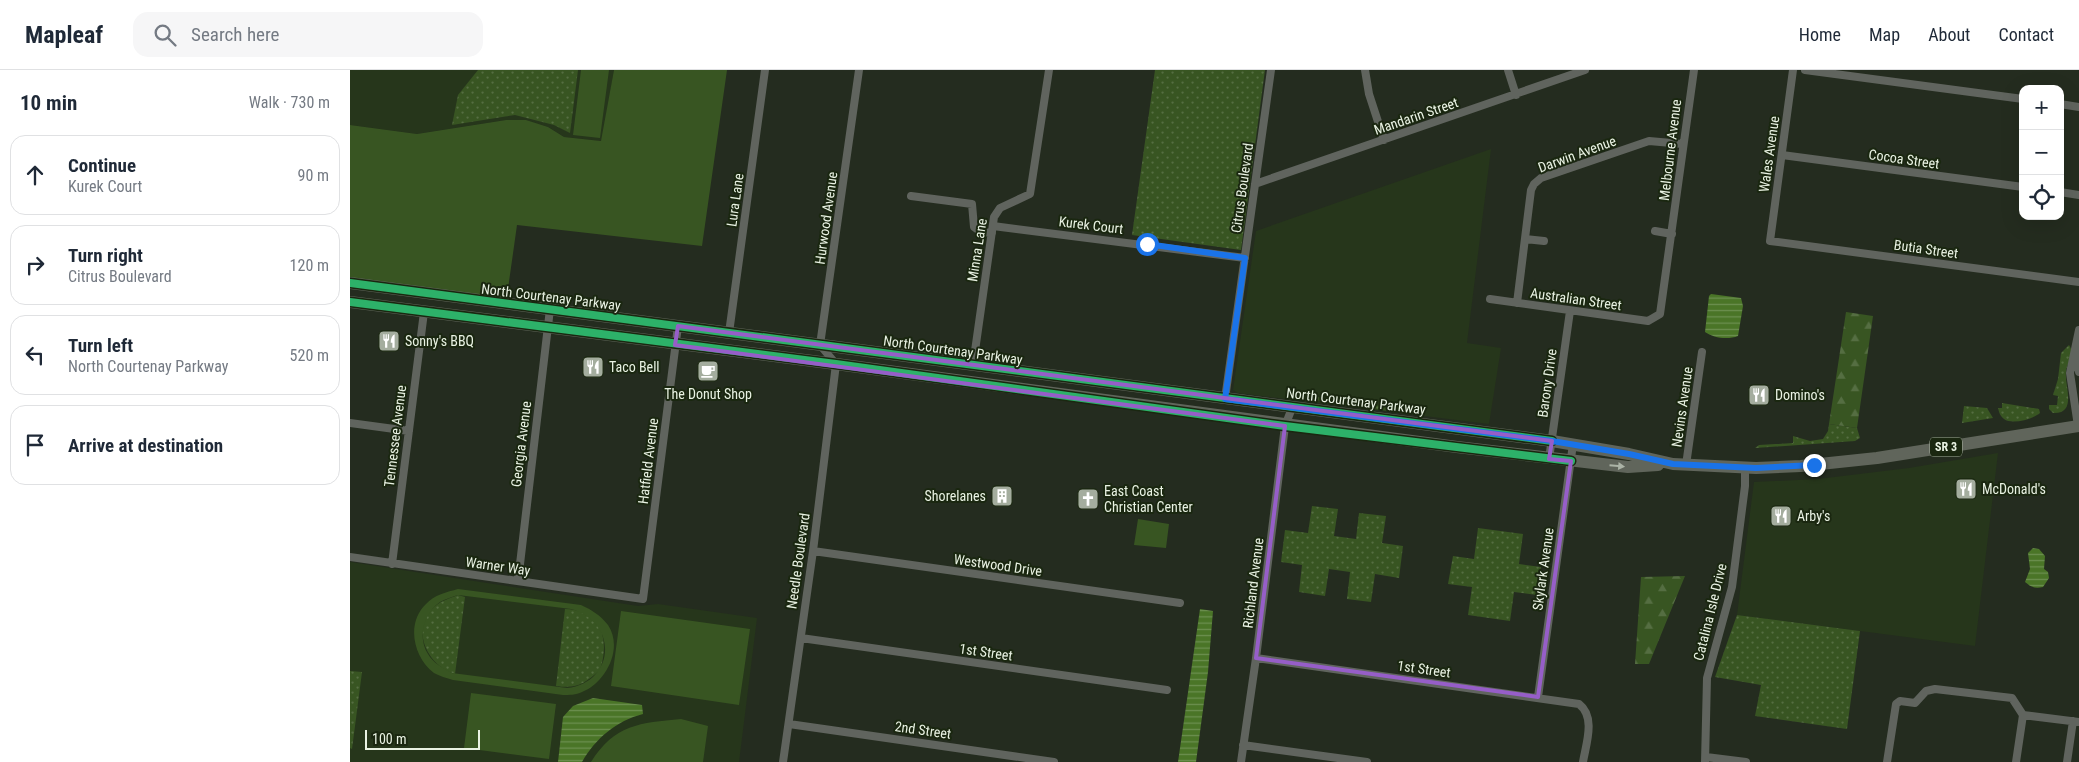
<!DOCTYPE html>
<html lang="en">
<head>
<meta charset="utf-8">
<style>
	:root { --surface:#fff; --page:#f6f6f7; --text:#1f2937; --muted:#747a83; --line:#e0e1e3 }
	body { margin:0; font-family:"Roboto Condensed",sans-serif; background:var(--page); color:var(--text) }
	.controls { position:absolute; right:15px; top:15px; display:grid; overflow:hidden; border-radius:10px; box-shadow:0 5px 20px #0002 }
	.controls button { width:45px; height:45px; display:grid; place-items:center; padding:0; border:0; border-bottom:1px solid var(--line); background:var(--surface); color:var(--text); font:25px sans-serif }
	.scale { position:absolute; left:15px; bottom:12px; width:115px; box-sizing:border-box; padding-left:5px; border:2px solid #e9f2e3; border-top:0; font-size:14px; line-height:18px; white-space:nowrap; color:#e9f2e3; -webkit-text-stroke:4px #1a2710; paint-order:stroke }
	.stop { position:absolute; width:15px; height:15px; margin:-11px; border:4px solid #1a73e8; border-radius:50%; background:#fff }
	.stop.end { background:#1a73e8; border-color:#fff; box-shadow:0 1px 5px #0008 }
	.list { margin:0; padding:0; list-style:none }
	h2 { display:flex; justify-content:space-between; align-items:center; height:65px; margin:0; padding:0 20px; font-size:21px }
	h2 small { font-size:16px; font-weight:400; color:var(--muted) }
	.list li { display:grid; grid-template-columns:32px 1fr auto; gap:15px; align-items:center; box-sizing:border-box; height:80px; margin:0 10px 10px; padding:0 10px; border:1px solid var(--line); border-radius:15px }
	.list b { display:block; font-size:19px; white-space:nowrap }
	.list p { margin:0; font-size:16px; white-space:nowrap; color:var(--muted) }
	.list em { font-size:16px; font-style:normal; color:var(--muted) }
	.icon { flex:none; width:28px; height:28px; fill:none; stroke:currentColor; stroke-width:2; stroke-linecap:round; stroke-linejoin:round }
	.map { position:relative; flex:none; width:1729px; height:692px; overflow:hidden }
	header { display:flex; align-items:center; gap:30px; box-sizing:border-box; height:70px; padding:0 25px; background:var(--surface); border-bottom:1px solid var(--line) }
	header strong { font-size:24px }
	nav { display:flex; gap:28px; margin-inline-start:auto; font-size:18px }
	.search { width:350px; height:45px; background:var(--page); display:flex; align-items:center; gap:12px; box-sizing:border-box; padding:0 18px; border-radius:15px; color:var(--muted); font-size:19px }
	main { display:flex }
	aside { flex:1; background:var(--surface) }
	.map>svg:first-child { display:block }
	.built { fill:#26361b }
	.grass { fill:url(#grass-dots) }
	.forest { fill:url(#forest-firs) }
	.green { fill:#385522; fill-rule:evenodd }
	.water { fill:url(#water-rules) }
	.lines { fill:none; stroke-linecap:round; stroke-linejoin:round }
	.street { stroke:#60645e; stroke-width:8 }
	.primary { stroke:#60655b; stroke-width:12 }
	.cycleway-casing { stroke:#1a2710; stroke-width:11 }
	.cycleway { stroke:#2db169; stroke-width:8 }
	.oneway { fill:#abb3a6 }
	.route { stroke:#1a73e8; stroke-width:6 }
	.marked { fill:none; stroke:#965ec8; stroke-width:4; stroke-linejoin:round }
	.labels { text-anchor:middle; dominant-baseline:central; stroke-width:4; stroke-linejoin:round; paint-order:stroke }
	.shield { fill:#1a2710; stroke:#abb5a4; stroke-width:1 }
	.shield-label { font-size:12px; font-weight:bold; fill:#e9f2e3 }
	.street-label { font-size:14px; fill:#e9f2e3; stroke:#1a2710 }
	.poi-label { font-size:14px; fill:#e9f2e3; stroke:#1a2710; text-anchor:start }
</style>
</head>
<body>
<header>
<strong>Mapleaf</strong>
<div class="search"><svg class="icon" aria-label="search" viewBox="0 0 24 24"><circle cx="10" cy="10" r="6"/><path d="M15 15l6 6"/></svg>Search here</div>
<nav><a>Home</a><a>Map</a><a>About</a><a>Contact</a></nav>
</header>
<main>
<aside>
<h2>10 min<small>Walk · 730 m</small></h2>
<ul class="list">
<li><svg class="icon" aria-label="ahead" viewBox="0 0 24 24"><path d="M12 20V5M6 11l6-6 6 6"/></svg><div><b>Continue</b><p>Kurek Court</p></div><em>90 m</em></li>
<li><svg class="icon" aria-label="right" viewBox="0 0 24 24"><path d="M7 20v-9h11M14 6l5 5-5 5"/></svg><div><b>Turn right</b><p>Citrus Boulevard</p></div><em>120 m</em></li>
<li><svg class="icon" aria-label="left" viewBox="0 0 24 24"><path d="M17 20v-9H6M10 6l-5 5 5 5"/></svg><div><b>Turn left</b><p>North Courtenay Parkway</p></div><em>520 m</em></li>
<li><svg class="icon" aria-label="arrive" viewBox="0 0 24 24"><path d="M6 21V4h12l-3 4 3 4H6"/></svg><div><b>Arrive at destination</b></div></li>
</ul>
</aside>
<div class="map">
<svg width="1729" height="692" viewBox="0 0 1729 692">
	<defs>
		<pattern id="grass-dots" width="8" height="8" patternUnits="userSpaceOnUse" patternTransform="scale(1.25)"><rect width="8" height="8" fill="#385522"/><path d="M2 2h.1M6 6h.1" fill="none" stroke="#556e42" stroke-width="1.8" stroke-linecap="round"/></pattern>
		<pattern id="forest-firs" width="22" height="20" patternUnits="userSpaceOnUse" patternTransform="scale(1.25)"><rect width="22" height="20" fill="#385522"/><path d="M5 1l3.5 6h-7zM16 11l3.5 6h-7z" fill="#556e42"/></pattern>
		<pattern id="water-rules" width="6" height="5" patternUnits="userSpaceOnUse" patternTransform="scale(1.25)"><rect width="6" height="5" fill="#4a7527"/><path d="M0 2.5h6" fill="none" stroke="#6d9051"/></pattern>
	</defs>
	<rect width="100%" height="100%" fill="#242c1f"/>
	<path class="built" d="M0,0H264L252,71L214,67L198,57L176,50H156L67,64L0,55Z
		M1141,79L1117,273L1151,278L1139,354L888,323L883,320L906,161Z
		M1648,383L1625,576L1387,545L1404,412L1468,409L1559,398Z
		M0,492L288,536L308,534L407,548L389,692H0Z"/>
	<path class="grass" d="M128,0H228L220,63L204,55L165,45L102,55L108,25Z
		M805,0H915L891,180L782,165Z
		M1719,275C1726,285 1717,292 1716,301C1714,315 1728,344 1703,343L1699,339V335H1707L1708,326L1703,325L1708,309L1711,283Z
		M952,325L1038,337V341L952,328Z
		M1652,333L1689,339L1690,343C1683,349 1662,355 1654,349C1650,346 1649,342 1648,338H1652Z
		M1614,336L1637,338L1643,348L1612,353Z
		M1479,354L1507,358L1510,368L1505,371L1405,378L1409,375L1443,373V366L1460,371L1473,369L1478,361Z
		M962,436L988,439L984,466L1006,469L1009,443L1036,446L1032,473L1053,476L1049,508L1025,504L1021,532L997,529L1000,502L979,499L975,526L949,522L952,495L931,492L935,460L958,463Z
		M1128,458L1173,464L1169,494L1191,497L1187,525L1164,522L1160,551L1118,545L1122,517L1098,514L1103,486L1124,489Z
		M108,525L115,527L105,604C79,597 61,562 81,540C89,531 98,529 108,525Z
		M215,539C252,540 260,570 250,600C234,614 227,619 206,616Z
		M1387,545L1510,561L1497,659L1405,646L1411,615L1365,607Z
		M0,601L12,602L2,679L0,678Z"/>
	<path class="forest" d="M1496,242L1523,246L1507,358L1479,354Z
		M1335,506L1299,594H1285L1291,507Z"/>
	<path class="green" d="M231,0H259L250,68L223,65Z
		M264,0H377L352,176L167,155L156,233L0,213V55L67,64L156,50H176L198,57L214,67L251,71Z
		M788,449L819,454L816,478L784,475Z
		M108,519L231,535C242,540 250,545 258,555C274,579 255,613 232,622C226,625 219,625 213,625L103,610C97,608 89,606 84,603C63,587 56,553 76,534C84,525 97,522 108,519ZM108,525L221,539C270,553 264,613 217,618L102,603C93,598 83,593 78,584C67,567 74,543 90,532C95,529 102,527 108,525Z
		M271,541L400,559L389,635L261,616Z
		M121,623L206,634L199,689L114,678Z
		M331,649L358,656L353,692H241C265,654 290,653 331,649Z"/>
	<path class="water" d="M1361,224L1391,228L1393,236L1388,266C1378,270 1363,268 1355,262L1359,226Z
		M1683,478L1689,479L1695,486L1694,499L1698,502L1699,508L1693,517C1685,519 1681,517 1675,512L1680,499L1678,483Z
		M850,539L863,541L858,602L846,692H828Z
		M243,628L292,635L293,644C266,651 246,668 232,692H208L213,647L223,636Z"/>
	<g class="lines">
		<path class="street" d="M1015,0L1019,24L1034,70
			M1158,0L1166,25
			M1443,0L1420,171L1729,212
			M1455,0L1673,29
			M1710,34L1729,37
			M1432,85L1673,117
			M905,114L1235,0
			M1710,122L1729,125
			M561,126L622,134L624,157L631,162L642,163
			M643,156L895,188
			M1305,161L1322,164
			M1175,169L1194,171
			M1140,229L1298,251L1310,244L1344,0
			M1167,233L1181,120L1184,114L1191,108L1299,71L1333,74
			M379,263L415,0
			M1726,282L1729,302
			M623,295L644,147L650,138L680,124L699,0
			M875,329L921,0
			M0,353L59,361
			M1728,356L1720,303L1729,260
			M1199,389L1220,241
			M1336,395L1352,282
			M463,481L830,533
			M0,487L293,529L328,256
			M42,494L74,242
			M168,511L200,239
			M451,568L817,620
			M906,588L1229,634C1246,647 1236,674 1233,692
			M1188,627L1223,374
			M1673,645L1729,652
			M439,654L704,692
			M893,675L1017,692
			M1356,687L1396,692
			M433,692L463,481L486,294L470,275L509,0
			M891,692L906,588L935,356L942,338
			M1355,692L1357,608L1382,517L1395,416V398
			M1537,692L1546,634L1550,631L1565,633L1576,621L1585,619L1662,628L1673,645L1666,692
			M1717,692L1723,651"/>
		<path class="primary" d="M0,213L1202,371L1279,384L1323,394L1406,398L1451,396L1527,388L1729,356
			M0,232L486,294L1107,377L1278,397L1308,395"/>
		<g class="cycleway-casing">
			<path id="cycleway" d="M0,213L1202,371
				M0,232L486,294L935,356L1221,391"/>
		</g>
		<use href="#cycleway" class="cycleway"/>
	</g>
	<defs><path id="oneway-solid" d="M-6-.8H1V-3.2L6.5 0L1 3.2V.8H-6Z" transform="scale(1.25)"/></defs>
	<use class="oneway" href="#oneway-solid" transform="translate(1267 396) rotate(5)"/>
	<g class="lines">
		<path class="route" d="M797,174L895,188L875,329L1202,371L1279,384L1323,394L1406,398L1464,395"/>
	</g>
	<path class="marked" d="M328,256L1202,371L1199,389L1221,391L1188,627L906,588L935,356L325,275Z"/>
	<defs>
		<g id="restaurant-square" transform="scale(1.125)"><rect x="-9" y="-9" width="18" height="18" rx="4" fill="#a4ad9e" stroke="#1a2710"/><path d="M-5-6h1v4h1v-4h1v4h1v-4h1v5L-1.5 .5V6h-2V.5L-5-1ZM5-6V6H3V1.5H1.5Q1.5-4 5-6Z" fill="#fff"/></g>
		<g id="cafe-square" transform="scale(1.125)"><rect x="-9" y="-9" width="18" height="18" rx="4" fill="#a4ad9e" stroke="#1a2710"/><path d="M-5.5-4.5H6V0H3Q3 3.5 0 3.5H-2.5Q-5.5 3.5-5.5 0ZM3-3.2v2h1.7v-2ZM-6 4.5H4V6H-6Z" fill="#fff"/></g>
		<g id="building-square" transform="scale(1.125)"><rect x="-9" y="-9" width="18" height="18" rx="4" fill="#a4ad9e" stroke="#1a2710"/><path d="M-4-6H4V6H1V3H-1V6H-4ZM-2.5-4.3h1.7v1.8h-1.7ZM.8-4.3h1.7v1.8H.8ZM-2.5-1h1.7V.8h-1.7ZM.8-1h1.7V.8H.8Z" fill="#fff"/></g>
		<g id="church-square" transform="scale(1.125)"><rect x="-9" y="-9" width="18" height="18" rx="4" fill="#a4ad9e" stroke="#1a2710"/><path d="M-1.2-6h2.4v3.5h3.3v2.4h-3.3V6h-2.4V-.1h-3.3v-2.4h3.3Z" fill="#fff"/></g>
	</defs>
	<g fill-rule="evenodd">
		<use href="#restaurant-square" x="39" y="271"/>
		<use href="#restaurant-square" x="243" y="297"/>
		<use href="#cafe-square" x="358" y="301"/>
		<use href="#restaurant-square" x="1409" y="325"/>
		<use href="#restaurant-square" x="1616" y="419"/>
		<use href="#building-square" x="652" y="426"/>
		<use href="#church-square" x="738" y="429"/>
		<use href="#restaurant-square" x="1431" y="446"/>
	</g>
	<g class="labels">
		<rect class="shield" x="1580" y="367.5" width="32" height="19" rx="4"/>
		<g class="shield-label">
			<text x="1596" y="377">SR 3</text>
		</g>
		<g class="street-label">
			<text transform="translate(1066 46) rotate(-19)">Mandarin Street</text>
			<text transform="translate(1320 80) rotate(-83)">Melbourne Avenue</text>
			<text transform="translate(1227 84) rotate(-20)">Darwin Avenue</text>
			<text transform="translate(1419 84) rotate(-82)">Wales Avenue</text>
			<text transform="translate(1554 89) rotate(8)">Cocoa Street</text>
			<text transform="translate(892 118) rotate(-82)">Citrus Boulevard</text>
			<text transform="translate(385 130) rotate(-82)">Lura Lane</text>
			<text transform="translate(476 148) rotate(-82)">Hurwood Avenue</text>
			<text transform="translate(741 155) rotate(7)">Kurek Court</text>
			<text transform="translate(1576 179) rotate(8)">Butia Street</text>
			<text transform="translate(627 180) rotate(-81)">Minna Lane</text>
			<text transform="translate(201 227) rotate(7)">North Courtenay Parkway</text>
			<text transform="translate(1226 229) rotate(8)">Australian Street</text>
			<text transform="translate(603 280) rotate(8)">North Courtenay Parkway</text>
			<text transform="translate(1197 313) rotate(-82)">Barony Drive</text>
			<text transform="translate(1006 331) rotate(7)">North Courtenay Parkway</text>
			<text transform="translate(1332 337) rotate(-82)">Nevins Avenue</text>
			<text transform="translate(45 366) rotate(-83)">Tennessee Avenue</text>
			<text transform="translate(171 374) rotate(-83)">Georgia Avenue</text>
			<text transform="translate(298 391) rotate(-83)">Hatfield Avenue</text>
			<text transform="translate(448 491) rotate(-82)">Needle Boulevard</text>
			<text transform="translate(648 495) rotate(8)">Westwood Drive</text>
			<text transform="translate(148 496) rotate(8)">Warner Way</text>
			<text transform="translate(1193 499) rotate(-82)">Skylark Avenue</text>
			<text transform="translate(903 513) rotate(-83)">Richland Avenue</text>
			<text transform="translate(1360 542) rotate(-76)">Catalina Isle Drive</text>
			<text transform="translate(636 582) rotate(8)">1st Street</text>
			<text transform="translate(1074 599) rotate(8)">1st Street</text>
			<text transform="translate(573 660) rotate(8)">2nd Street</text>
		</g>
		<g class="poi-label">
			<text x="55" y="271">Sonny's BBQ</text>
			<text x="259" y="297">Taco Bell</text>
			<text x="358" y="324" text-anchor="middle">The Donut Shop</text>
			<text x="1425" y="325">Domino's</text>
			<text x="1632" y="419">McDonald's</text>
			<text x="754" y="421">East Coast<tspan x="754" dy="16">Christian Center</tspan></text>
			<text x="636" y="426" text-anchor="end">Shorelanes</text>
			<text x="1447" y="446">Arby's</text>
		</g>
	</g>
</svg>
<div class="controls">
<button>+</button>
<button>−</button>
<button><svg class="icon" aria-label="locate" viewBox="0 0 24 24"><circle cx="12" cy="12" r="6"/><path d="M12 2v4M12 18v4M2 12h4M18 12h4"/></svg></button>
</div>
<div class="scale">100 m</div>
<div class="stop" style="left:797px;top:174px"></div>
<div class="stop end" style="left:1464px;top:395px"></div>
</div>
</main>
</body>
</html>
